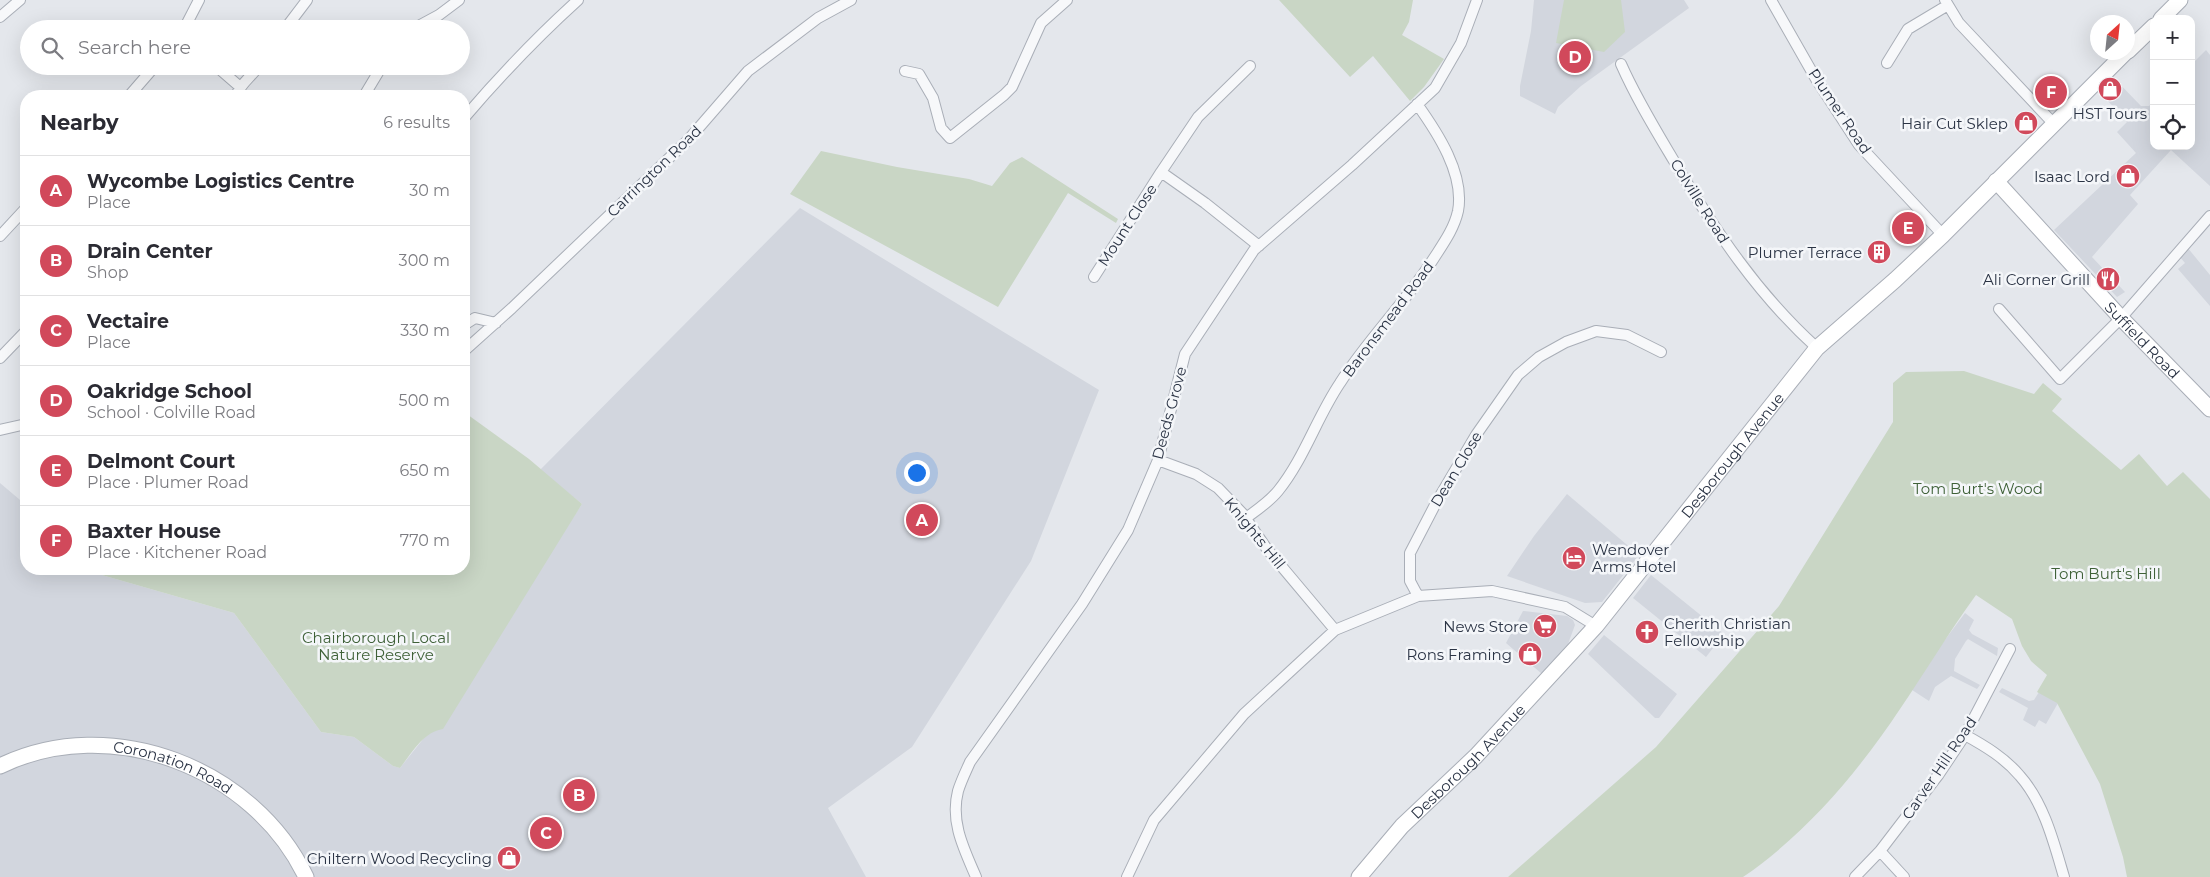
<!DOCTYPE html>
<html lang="en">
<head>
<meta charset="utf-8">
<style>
	:root { --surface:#fff; --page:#f2f2f3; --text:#2b2b33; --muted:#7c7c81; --line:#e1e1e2; --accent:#d1495b }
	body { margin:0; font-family:Montserrat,sans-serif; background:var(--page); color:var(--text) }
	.controls { position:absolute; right:15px; top:15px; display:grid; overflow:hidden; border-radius:10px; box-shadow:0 5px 20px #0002 }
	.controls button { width:45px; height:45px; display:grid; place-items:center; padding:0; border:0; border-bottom:1px solid var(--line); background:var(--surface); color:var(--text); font:25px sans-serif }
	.compass { position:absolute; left:2090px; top:15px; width:45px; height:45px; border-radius:50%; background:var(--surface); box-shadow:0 5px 20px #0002; rotate:27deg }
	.you { position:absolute; left:916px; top:472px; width:18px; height:18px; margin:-12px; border:4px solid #fff; border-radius:50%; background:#1a73e8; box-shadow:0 0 0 8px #1a73e833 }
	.badge { display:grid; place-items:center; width:32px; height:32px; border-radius:50%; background:var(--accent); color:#fff; font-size:16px; font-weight:700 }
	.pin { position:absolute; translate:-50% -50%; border:2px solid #fff; box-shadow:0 1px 5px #0006 }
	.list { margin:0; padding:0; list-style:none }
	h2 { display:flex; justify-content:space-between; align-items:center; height:65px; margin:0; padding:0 20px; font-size:21px }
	h2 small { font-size:16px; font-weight:400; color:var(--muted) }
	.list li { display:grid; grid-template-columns:32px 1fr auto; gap:15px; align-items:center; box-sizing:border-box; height:70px; padding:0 20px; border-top:1px solid var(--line) }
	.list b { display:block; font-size:19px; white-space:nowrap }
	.list p { margin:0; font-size:16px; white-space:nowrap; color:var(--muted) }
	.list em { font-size:16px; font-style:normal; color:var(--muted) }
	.icon { flex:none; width:28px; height:28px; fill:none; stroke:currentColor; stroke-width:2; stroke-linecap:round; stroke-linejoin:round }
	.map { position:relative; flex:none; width:2210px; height:877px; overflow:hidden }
	.search { position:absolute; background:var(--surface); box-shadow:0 5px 20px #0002; left:20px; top:20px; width:450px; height:55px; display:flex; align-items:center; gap:12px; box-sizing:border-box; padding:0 18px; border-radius:28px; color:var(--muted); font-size:19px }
	.panel { position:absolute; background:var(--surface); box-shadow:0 5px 20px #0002; left:20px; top:90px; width:450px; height:485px; border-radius:20px }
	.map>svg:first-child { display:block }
	.built { fill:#d2d6de }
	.green { fill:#c9d6c5 }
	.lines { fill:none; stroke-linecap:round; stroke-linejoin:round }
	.street-casing { stroke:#a9aeb7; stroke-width:12 }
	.secondary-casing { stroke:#a9aeb7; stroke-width:17 }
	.street { stroke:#f7f8fa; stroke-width:10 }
	.secondary { stroke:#fff; stroke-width:15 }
	.labels { text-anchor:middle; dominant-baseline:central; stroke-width:5; stroke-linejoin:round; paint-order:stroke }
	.street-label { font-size:15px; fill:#2b3445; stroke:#f4f6f9 }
	.poi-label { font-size:15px; fill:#2b3445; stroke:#f4f6f9; text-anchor:end }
	.park-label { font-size:15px; fill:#3f6138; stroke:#f4f6f9 }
</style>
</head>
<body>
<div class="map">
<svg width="2210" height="877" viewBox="0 0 2210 877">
	<rect width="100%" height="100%" fill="#e4e7ec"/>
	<path class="built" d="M1534,0H1684L1689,8L1581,86L1558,107L1555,114L1520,96V86L1531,31Z
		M2206,50L2210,55V186L2171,150L2130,195L2138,204L2092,257L2125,292L2117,297L2054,230L2136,153L2117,132L2127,122L2098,90L2112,76L2141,106H2149L2154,101V146H2191V65Z
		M800,208L1099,390L1031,561L912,747L828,808L866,877H0V483L26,505V569H81L234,613L321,732L354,737L393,766L400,768L424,738L433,730L582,504L540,470Z
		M2187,247L2210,275V306L2178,269L2185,263L2179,256Z
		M1567,494L1639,555L1602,602L1585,603L1507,576L1534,536Z
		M1651,575L1724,634L1706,657L1633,598Z
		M1523,611L1567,616L1573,620L1575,625L1568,644L1542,674L1506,643Z
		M1965,613L1974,620L1969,630L1972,634L1998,648L1997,656L1968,639L1966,641L1955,659L1954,671L1980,685L1977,689L1951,676L1935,687L1929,701L1909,688Z
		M1604,635L1677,694L1659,718H1655L1588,654Z
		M2002,688L2029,701L2034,700L2039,692L2058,703L2046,724L2039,720L2035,727L2023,720L2028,708L1999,692Z"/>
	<path class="green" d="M1279,0H1413L1409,22L1402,35L1444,59L1424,87L1410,101L1373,56L1350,77Z
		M1564,0H1621L1625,32L1604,52L1556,43Z
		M821,151L897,167L969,179L992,186L1010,163L1022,157L1118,219L1116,223L1068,193L998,307L790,194Z
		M1964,371L2034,394L2043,383L2062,399L2052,411L2121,470L2139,454L2167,486L2183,472L2210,499V877H2127L2123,857L2100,784L2057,703L2037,692L2047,675L2031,661L2022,646L2012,619L1976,595C1949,632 1926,671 1900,709C1858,772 1806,834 1743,877H1508L1656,747L1779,606L1893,422V383L1906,372Z
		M464,412L529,459L582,504L443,729C423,732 412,753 400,768L393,766L354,737L321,732L234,613L81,569H464Z"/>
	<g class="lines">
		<g class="street-casing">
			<path id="street" d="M1771,0L1816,79L1859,145L1943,235
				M1945,0L1959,23L2053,123
				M0,17L20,0
				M184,29L199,0
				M285,29L307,0
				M413,29L439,15L459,0
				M1887,63L1908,29L1948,5
				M1621,64C1636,98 1655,129 1674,161C1714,229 1758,295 1817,348
				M216,66L239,86
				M1250,66L1198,117L1161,172L1205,203L1259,246
				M905,71L919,74L933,98L941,128L950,138L1004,95L1012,87L1041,23L1067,0
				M129,96L155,66
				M236,96C240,84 251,77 259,66
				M364,96L382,66
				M464,118C500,76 537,37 578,0
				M0,236L26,208
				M1094,277L1161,172
				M1999,309L2060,379L2121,318L2210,216
				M464,325L475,318L496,323
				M464,351L512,308L689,139L748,71L818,18L851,0
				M0,358L26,331
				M0,430L26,424
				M1158,460L1196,474L1218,488L1242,513L1267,549L1335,630
				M1246,518C1257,510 1269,502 1278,491C1304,459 1317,417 1340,383C1368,339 1406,302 1434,258C1443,244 1454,229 1458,211C1465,174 1437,132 1417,104
				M1418,596L1410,581V553L1437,501L1476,435L1518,375L1539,357L1566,342L1596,331L1627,335L1661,352
				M1965,735C1985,746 2005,758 2020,776C2044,803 2054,843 2064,877
				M1880,851L1904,877
				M976,877C964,849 950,822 958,791C961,781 966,771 970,762L1082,604L1128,530L1158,460L1185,354L1254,250L1352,165L1435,88L1461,43L1477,0
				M1127,877L1154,820L1244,714L1335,630L1418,596L1492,591L1565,607L1596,626
				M1855,877L1880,851L1939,774L1965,735L2010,649"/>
		</g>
		<g class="secondary-casing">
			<g id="secondary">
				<path d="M2161,19L2180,0"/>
				<path d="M2128,51L2154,26"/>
				<path id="s1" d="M1996,181L2121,318L2210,409"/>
				<path id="s2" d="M0,766C111,712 254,768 306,877"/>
				<path id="s3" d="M1359,877L1402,826L1476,756L1596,626L1817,348L1895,280L1943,235L2126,52"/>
			</g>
		</g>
		<use href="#street" class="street"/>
		<use href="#secondary" class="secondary"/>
	</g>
	<defs>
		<g id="shop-disc" transform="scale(1.25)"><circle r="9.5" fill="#d1495b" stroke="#f4f6f9"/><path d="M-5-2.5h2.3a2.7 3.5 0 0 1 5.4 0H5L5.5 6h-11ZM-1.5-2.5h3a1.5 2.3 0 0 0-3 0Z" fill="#fff"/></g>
		<g id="building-disc" transform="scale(1.25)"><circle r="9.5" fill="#d1495b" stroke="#f4f6f9"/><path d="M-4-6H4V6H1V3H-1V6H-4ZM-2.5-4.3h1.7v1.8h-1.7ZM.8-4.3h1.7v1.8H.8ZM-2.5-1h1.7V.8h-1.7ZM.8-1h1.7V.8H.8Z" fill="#fff"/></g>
		<g id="restaurant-disc" transform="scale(1.25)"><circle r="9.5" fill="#d1495b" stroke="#f4f6f9"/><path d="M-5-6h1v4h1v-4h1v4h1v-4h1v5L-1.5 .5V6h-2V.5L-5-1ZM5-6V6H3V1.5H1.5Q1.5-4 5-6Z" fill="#fff"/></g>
		<g id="hotel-disc" transform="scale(1.25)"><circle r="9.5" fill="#d1495b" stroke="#f4f6f9"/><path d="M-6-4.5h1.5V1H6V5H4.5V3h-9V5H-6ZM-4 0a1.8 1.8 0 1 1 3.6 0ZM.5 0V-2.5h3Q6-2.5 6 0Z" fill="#fff"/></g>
		<g id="supermarket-disc" transform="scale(1.25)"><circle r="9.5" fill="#d1495b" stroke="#f4f6f9"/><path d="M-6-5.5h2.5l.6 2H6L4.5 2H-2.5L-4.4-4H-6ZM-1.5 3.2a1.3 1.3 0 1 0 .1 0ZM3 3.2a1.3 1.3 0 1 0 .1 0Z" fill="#fff"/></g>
		<g id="church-disc" transform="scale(1.25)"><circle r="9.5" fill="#d1495b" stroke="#f4f6f9"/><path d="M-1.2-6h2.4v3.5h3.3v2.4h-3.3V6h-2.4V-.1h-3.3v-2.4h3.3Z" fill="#fff"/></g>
	</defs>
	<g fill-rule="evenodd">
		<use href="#shop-disc" x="2110" y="89"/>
		<use href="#shop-disc" x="2026" y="123"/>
		<use href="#shop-disc" x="2128" y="176"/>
		<use href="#building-disc" x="1879" y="252"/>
		<use href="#restaurant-disc" x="2108" y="279"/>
		<use href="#hotel-disc" x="1574" y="558"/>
		<use href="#supermarket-disc" x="1545" y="626"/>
		<use href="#church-disc" x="1647" y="632"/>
		<use href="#shop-disc" x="1530" y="654"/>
		<use href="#shop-disc" x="509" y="858"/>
	</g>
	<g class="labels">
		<g class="street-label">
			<text transform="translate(1840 111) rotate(56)">Plumer Road</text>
			<text transform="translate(654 171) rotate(-44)">Carrington Road</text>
			<text transform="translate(1700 201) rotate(58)">Colville Road</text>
			<text transform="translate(1127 225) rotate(-57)">Mount Close</text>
			<text transform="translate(1388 319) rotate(-53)">Baronsmead Road</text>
			<text stroke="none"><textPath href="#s1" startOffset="216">Suffield Road</textPath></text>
			<text transform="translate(1169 413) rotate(-75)">Deeds Grove</text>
			<text stroke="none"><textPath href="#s3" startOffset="564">Desborough Avenue</textPath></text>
			<text transform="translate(1456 469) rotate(-59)">Dean Close</text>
			<text transform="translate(1255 533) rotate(51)">Knights Hill</text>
			<text stroke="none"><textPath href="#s3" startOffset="159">Desborough Avenue</textPath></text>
			<text transform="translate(1939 768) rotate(-56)">Carver Hill Road</text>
			<text stroke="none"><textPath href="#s2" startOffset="180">Coronation Road</textPath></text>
		</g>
		<g class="poi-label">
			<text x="2110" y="113" text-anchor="middle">HST Tours</text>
			<text x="2008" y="123">Hair Cut Sklep</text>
			<text x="2110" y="176">Isaac Lord</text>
			<text x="1862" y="252">Plumer Terrace</text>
			<text x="2090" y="279">Ali Corner Grill</text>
			<text x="1592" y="549" text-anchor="start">Wendover<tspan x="1592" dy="17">Arms Hotel</tspan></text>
			<text x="1664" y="623" text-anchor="start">Cherith Christian<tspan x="1664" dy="17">Fellowship</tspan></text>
			<text x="1528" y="626">News Store</text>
			<text x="1512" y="654">Rons Framing</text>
			<text x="492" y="858">Chiltern Wood Recycling</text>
		</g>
		<g class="park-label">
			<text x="1978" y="488">Tom Burt's Wood</text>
			<text x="2106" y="573">Tom Burt's Hill</text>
			<text x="376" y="637">Chairborough Local<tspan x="376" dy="17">Nature Reserve</tspan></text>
		</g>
	</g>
</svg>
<div class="controls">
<button>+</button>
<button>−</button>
<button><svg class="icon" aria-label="locate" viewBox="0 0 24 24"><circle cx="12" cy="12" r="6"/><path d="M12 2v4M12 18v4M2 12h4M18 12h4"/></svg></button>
</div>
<svg class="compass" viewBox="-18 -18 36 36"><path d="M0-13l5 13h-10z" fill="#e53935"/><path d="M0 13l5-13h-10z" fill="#7c7c81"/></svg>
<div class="you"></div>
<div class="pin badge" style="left:922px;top:520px">A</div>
<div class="pin badge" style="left:579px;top:795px">B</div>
<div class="pin badge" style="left:546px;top:833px">C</div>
<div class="pin badge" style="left:1575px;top:57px">D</div>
<div class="pin badge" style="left:1908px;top:228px">E</div>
<div class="pin badge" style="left:2051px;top:92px">F</div>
<div class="search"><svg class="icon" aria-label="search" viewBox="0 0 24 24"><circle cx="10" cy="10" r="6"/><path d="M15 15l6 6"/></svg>Search here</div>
<section class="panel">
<h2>Nearby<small>6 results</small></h2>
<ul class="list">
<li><span class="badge">A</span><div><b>Wycombe Logistics Centre</b><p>Place</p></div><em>30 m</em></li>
<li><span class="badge">B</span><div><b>Drain Center</b><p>Shop</p></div><em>300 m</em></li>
<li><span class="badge">C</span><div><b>Vectaire</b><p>Place</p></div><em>330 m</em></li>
<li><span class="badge">D</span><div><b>Oakridge School</b><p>School · Colville Road</p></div><em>500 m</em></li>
<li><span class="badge">E</span><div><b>Delmont Court</b><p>Place · Plumer Road</p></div><em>650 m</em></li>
<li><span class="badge">F</span><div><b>Baxter House</b><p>Place · Kitchener Road</p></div><em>770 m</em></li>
</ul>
</section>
</div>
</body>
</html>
